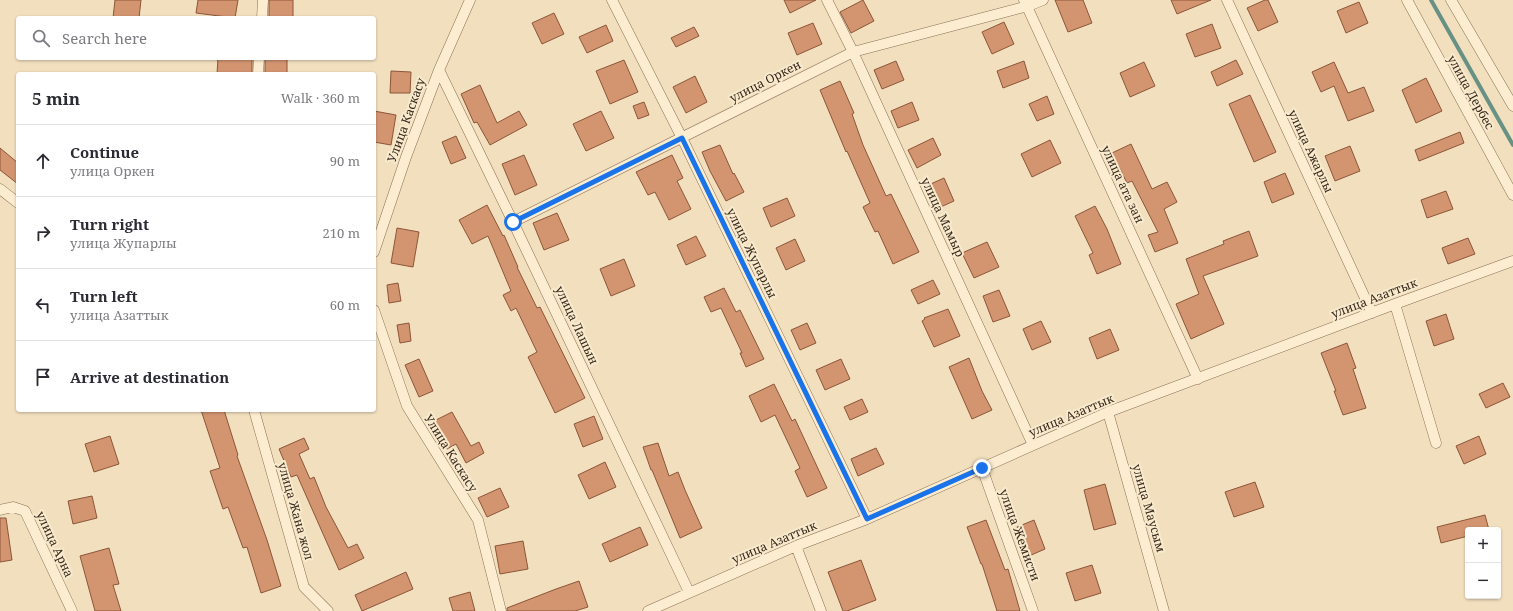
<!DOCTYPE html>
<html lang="en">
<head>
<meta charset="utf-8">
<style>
	:root { --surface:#fff; --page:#f2f2f3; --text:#2b2b33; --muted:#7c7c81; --line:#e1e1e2 }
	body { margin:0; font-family:"Noto Serif",serif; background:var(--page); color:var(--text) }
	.controls { position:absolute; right:12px; bottom:12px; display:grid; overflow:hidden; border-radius:4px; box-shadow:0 1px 3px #0004 }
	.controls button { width:36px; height:36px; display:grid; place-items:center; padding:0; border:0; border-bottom:1px solid var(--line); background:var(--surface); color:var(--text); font:20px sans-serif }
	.stop { position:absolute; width:12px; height:12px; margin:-9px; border:3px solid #1a73e8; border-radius:50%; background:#fff }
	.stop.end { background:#1a73e8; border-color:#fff; box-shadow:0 1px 4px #0008 }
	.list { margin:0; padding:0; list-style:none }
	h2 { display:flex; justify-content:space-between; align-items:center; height:52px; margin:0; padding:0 16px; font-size:17px }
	h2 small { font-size:13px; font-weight:400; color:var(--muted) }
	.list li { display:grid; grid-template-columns:26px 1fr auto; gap:12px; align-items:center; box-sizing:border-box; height:72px; padding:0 16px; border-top:1px solid var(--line) }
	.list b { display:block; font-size:15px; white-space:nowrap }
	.list p { margin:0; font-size:13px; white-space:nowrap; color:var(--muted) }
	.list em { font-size:13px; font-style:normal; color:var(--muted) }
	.icon { flex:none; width:22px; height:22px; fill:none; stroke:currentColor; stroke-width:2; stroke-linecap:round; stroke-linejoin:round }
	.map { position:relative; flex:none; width:1513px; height:611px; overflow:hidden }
	.search { position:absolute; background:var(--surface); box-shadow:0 1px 3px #0004; left:16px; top:16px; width:360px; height:44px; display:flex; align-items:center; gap:10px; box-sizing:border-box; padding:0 14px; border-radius:4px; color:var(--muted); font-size:15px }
	.panel { position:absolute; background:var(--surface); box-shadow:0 1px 3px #0004; left:16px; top:72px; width:360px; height:340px; border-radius:4px }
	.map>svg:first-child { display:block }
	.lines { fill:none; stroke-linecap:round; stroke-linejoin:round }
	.stream { stroke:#689185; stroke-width:4 }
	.building { fill:#d39470; stroke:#8c5639 }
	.minor-casing { stroke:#8b6f55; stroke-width:11 }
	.minor { stroke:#fcedd1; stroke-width:10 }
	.route { stroke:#1a73e8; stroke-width:5 }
	.labels { text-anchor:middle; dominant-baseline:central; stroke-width:4; stroke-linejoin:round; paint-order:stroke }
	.street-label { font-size:12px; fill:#39281b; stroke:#f8eacd }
</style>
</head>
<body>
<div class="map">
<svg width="1513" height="611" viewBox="0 0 1513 611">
	<rect width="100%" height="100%" fill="#f1dfbd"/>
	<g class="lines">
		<path class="stream" d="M1431,0L1513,145"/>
	</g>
	<path class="building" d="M115,0H141L139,18H113Z
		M198,0H238L235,18L196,13Z
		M269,0H293V18H269Z
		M784,0H816L790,13Z
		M863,0L874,21L851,33L840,12Z
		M1055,0H1083L1092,23L1068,32Z
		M1171,0H1211L1177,14Z
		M1265,0H1268L1278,22L1258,31L1247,8Z
		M1359,2L1368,23L1346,33L1337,11Z
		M554,13L564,34L542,44L532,23Z
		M1004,22L1014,44L992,54L982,32Z
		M813,23L822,44L797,55L788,33Z
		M1212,24L1221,48L1195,57L1186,34Z
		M606,25L613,41L587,53L579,37Z
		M694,27L699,36L676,47L671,38Z
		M218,58H252V74H217Z
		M265,58H287V74H265Z
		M624,60L638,92L610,104L596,71Z
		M1236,60L1243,74L1217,86L1211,72Z
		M896,61L904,80L882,89L874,70Z
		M1024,61L1029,78L1003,88L997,71Z
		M1144,62L1155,86L1130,97L1120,73Z
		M1334,62L1348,93L1364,87L1374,111L1348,121L1334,86L1321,92L1312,72Z
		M391,71L411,72L410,93H390Z
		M695,76L707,102L686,113L673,87Z
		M1426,78L1442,111L1416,123L1402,90Z
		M840,81L854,113L852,114L863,145L886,196L891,194L919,252L893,264L878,231L875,232L863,207L870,203L847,151L846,152L820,90Z
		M480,85L497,123L519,111L527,125L490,145L477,122L474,123L461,94Z
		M1250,95L1276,152L1254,162L1229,104Z
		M1047,96L1054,114L1037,121L1029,104Z
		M644,102L649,115L638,119L633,106Z
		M912,102L919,120L898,128L891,111Z
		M374,111L396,115L391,145L374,142Z
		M601,111L614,138L586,151L573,124Z
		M1460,132L1464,143L1419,161L1415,150Z
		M456,136L466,158L451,164L442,142Z
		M933,138L941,155L917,168L908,150Z
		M1050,140L1061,163L1032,177L1021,154Z
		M1131,144L1152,189L1167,182L1177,202L1164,209L1178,243L1155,252L1148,235L1158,232L1132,181L1127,183L1112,153Z
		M720,145L733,174L734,173L744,192L726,201L710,171L702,152Z
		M1350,146L1360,171L1335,181L1325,156Z
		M0,148L18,163V184L0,170Z
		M524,155L537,185L515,195L502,164Z
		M672,155L683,178L677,181L691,209L669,220L655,192L648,195L636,172Z
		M1285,173L1294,194L1272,203L1264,182Z
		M944,178L954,201L934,210L924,187Z
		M1446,191L1453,209L1427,218L1421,200Z
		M787,198L795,216L771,227L763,208Z
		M487,205L503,236L504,235L518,267H517L537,308L540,307L585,398L555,413L528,357L537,352L516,308L511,311L503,295L511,291L488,236L472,244L459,220Z
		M1095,206L1107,229L1121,264L1097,274L1089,255L1093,253L1075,216Z
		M557,213L569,240L544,250L533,223Z
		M397,228L419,232L413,267L391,263Z
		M1249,231L1258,256L1203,276L1224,324L1191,339L1176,304L1199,294L1186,259L1224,244L1223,241Z
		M696,236L706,256L686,265L677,245Z
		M1468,238L1475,254L1448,264L1442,248Z
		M795,239L805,261L786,270L776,248Z
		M987,242L999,267L974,278L962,253Z
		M624,259L635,286L611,296L600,269Z
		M933,280L940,294L918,304L911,290Z
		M398,283L401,301L389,303L387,285Z
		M724,288L736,312L740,310L764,359L746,367L740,353H742L721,308L711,312L704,297Z
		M999,290L1010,316L993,322L983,296Z
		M948,309L960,336L934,347L922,321L925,319L924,318Z
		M1446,314L1454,339L1434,346L1426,321Z
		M1041,321L1051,342L1032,350L1023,329Z
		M409,323L411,341L400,343L397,325Z
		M807,323L816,343L800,350L791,330Z
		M1110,329L1119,350L1097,359L1089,338Z
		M1347,343L1356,368L1353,369L1366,408L1343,415L1334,391H1336L1321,353Z
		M969,358L982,391L992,410L972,419L949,367Z
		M419,359L433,391L419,397L405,365Z
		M841,359L850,379L825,390L816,370Z
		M1503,383L1510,397L1486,408L1479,394Z
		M774,384L792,421L795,419L827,488L807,497L795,471L800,468L775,415L761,422L749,396Z
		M862,399L868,412L850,420L844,407Z
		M201,410H224L238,455L237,456L267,540L281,586L261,593L247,547L243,548L228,507L223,509L210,471L220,468Z
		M452,412L471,446L479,442L484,453L466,463L456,444L447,449L432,422Z
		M594,416L603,439L583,447L574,424Z
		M110,436L119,464L94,472L85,444Z
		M1479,436L1486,454L1464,464L1456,446Z
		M304,438L309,449L299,454L310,479L314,477L326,507L348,548L357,544L364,558L339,570L297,475L291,477L279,449Z
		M658,443L669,476L678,472L685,490L702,528L680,538L652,470H651L643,447Z
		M876,448L884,464L858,476L851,459Z
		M605,462L616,487L589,499L578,475Z
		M1255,482L1264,507L1234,517L1225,492Z
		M1105,484L1116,524L1094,530L1084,490Z
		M500,488L509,507L487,517L478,498Z
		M92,496L97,518L73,524L68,501Z
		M1485,515L1489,530H1468V536L1441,543L1437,527Z
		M0,518H6L12,560L0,562Z
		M986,520L1005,570L1008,569L1020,611H997L982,564H981L967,527Z
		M1034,520L1045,549L1029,556L1017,527Z
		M640,527L648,545L610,562L602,544Z
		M523,541L528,569L500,574L495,546Z
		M109,548L119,584L113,585L121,611H95L80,556Z
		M861,560L876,600L847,611H843L828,572Z
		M1092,565L1101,593L1075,601L1066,573Z
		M406,572L413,589L362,611L355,595Z
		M579,581L588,607L575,611H507V608L556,589Z
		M470,592L475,611H453L449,598Z"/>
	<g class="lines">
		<g class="minor-casing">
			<path id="minor" d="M612,0L682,138L867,519
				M827,0L853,52L1033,445
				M1024,0L1198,379
				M1227,0L1372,313
				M1407,0L1513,195
				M1451,0L1513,106
				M262,18L263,0
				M439,70L513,222L689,592
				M258,74L259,58
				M0,189L18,203
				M513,222L853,52L1028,6L1043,0
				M374,252L406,157L439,70L470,0
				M1395,304L1436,443
				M374,310L407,406L478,520L501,611
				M254,410L304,587L328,611
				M1108,412L1164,611
				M982,468L1033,611
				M0,510L13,507L25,511L72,611
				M796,546L821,611
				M648,611L796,546L867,519L1108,412L1395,304L1513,261"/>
		</g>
		<use href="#minor" class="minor"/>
	</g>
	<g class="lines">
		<path class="route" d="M513,222L682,138L867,519L982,468"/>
	</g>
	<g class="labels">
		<g class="street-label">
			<text transform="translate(765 81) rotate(-27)">улица Оркен</text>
			<text transform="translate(1471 92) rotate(61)">улица Дербес</text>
			<text transform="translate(406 120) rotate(-70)">Улица Каскасу</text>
			<text transform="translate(1311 151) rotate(65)">улица Ажарлы</text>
			<text transform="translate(1123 184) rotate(65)">улица ата зан</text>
			<text transform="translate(943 217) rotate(65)">улица Мамыр</text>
			<text transform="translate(752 253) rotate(64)">улица Жупарлы</text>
			<text transform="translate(1374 298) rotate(-21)">улица Азаттык</text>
			<text transform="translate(577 325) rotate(65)">улица Лашын</text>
			<text transform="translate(1071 415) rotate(-23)">улица Азаттык</text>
			<text transform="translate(451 453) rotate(58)">Улица Каскасу</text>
			<text transform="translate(1149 508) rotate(74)">улица Маусым</text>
			<text transform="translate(296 511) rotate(74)">улица Жана жол</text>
			<text transform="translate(1020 535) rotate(70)">улица Жемисти</text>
			<text transform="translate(774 542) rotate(-23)">улица Азаттык</text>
			<text transform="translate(55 544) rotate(65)">улица Арна</text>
		</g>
	</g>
</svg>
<div class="controls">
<button>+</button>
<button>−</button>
</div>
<div class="stop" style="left:513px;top:222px"></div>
<div class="stop end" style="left:982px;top:468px"></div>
<div class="search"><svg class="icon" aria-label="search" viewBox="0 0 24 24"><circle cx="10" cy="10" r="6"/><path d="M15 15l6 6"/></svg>Search here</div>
<section class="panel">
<h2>5 min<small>Walk · 360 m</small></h2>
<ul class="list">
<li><svg class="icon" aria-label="ahead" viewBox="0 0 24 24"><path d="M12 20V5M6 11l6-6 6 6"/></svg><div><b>Continue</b><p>улица Оркен</p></div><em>90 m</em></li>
<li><svg class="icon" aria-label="right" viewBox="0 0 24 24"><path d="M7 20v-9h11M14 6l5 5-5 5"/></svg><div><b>Turn right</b><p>улица Жупарлы</p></div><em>210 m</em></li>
<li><svg class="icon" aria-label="left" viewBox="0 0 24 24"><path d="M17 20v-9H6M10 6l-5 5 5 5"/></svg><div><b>Turn left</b><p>улица Азаттык</p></div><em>60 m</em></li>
<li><svg class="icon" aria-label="arrive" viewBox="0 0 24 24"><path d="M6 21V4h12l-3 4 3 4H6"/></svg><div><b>Arrive at destination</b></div></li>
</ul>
</section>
</div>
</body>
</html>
